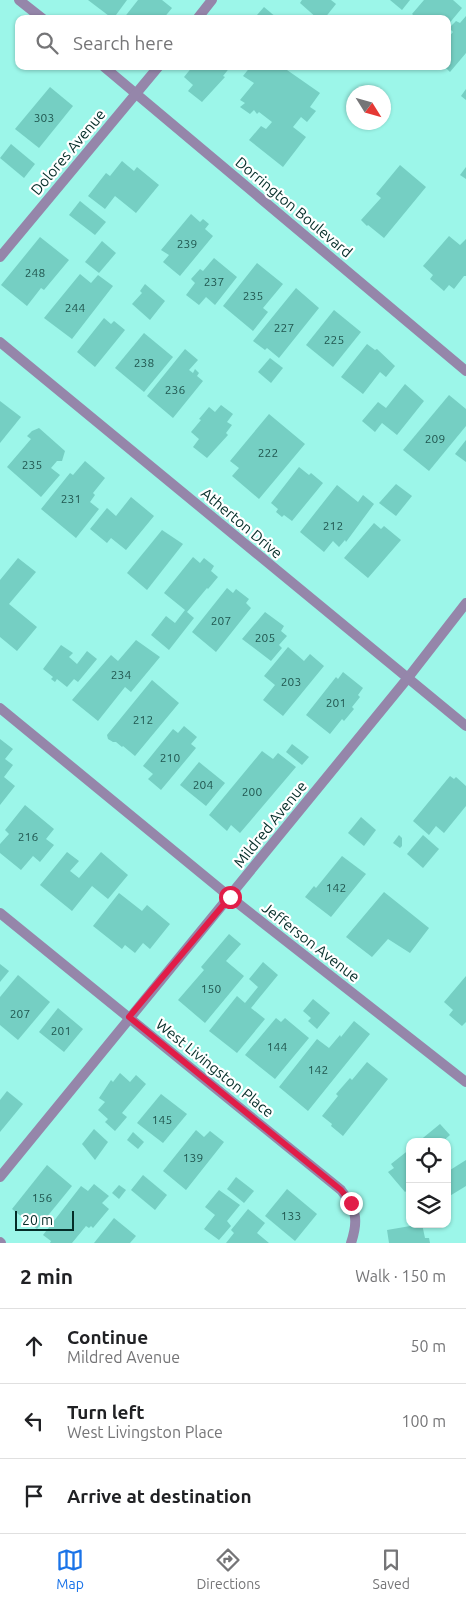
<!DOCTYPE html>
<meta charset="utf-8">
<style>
:root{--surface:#fff;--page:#f2f2f2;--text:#202124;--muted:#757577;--line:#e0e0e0;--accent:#1a73e8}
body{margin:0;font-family:Ubuntu,sans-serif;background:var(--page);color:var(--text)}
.controls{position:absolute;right:15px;bottom:15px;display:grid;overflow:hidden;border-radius:10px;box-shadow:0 1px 4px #0004}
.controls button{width:45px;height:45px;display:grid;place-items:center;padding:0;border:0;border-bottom:1px solid var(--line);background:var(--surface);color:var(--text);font:25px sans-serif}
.compass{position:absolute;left:346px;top:85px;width:45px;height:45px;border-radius:50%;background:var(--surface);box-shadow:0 1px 4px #0004;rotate:127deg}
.scale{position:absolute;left:15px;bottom:12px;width:59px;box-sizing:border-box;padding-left:5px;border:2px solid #042d28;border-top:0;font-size:14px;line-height:18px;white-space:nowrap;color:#042d28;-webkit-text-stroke:4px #fff;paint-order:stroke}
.stop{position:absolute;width:15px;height:15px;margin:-11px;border:4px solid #e11d48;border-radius:50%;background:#fff}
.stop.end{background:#e11d48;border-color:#fff;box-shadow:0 1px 5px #0008}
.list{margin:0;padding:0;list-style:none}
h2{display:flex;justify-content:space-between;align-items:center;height:65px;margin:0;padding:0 20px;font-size:21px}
h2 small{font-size:16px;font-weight:400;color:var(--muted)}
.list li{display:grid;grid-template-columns:32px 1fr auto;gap:15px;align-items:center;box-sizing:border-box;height:75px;padding:0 20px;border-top:1px solid var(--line)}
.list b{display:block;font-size:19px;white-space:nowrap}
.list p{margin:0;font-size:16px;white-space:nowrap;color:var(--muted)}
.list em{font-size:16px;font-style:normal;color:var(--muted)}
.icon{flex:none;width:28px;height:28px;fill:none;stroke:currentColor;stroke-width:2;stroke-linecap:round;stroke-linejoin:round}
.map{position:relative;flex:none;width:466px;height:1243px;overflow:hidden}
.search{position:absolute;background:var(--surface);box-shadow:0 1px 4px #0004;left:15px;right:15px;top:15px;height:55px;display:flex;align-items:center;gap:12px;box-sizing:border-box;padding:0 18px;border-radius:10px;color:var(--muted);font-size:19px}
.sheet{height:290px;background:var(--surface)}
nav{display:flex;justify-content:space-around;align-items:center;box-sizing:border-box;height:70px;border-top:1px solid var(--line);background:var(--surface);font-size:14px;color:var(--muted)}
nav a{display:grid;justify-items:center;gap:2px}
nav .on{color:var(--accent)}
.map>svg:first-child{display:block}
.building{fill:#75cfc3}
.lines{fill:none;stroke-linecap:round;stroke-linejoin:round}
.street{stroke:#9586aa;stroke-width:10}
.route{stroke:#e11d48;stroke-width:6}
.labels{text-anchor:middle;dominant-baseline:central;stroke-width:4.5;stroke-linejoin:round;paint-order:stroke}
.number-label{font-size:12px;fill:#20564f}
.street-label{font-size:15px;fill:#042d28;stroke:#fff}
</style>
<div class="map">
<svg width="466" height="1243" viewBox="0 0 466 1243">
<rect width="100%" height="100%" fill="#9cf6e9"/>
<g class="building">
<polygon points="88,0 127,0 113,19"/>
<polygon points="138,0 162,0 172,8 163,19 123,19"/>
<polygon points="302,0 331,0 336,4 324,19 318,19 300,3"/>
<polygon points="390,0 410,0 402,10"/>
<polygon points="424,0 453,0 462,8 447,26 447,19 418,19 412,14"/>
<polygon points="264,7 277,18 276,19 261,19 257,15"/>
<polygon points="466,16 466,53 450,72 444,66 447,66 447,39 453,32 449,28 456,21 460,23"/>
<polygon points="193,66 231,66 223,76 225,77 202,102 188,91 193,85 184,77"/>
<polygon points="251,66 286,66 287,70 320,93 310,107 316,111 307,122 301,117 293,127 306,137 283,167 249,140 261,126 266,129 272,122 259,112 257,114 254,110 250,114 240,107 245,103 240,100 254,83 243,76"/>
<polygon points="50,87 73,106 39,148 15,129"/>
<polygon points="466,89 466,100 461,96"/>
<polygon points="11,144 35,164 24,178 0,158"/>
<polygon points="122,161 134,171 137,167 159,185 136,213 115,196 105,209 88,196 106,173 110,176"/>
<polygon points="400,165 426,187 384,238 368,225 367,226 361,220 381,198 376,194"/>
<polygon points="466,167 466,179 460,175"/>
<polygon points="80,201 106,222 95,235 69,215"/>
<polygon points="191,214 200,222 203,219 209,224 205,229 213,236 180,276 163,262 169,255 161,250"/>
<polygon points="449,236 460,245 466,239 466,276 464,276 454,289 449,285 444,291 430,279 433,275 423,266"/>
<polygon points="40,237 69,260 44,290 41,288 27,306 1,285"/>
<polygon points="102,241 116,253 99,273 85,262"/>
<polygon points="214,258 237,277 215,305 206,297 199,305 186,295 195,283 191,279 200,269 203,271"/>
<polygon points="257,263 283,284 263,308 268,312 253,331 223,306"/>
<polygon points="80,274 91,283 98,275 113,286 72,339 44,318"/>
<polygon points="145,284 165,301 150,320 132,304 142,293 140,291"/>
<polygon points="296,288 319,308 279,358 267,348 265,350 253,341"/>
<polygon points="334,310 361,332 333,367 306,345"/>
<polygon points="104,318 111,324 114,321 125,330 95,367 77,352"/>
<polygon points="144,333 173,357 144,392 115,368"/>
<polygon points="367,344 375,350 377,349 395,366 386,377 380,372 363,394 341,377"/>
<polygon points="185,349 198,360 189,370 193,373 195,369 199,373 197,376 203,381 173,418 147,396"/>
<polygon points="270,358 283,368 271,383 258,372"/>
<polygon points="405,384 424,401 397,435 382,423 375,432 362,421 378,402 386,408"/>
<polygon points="449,395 466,409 466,426 429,471 403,450"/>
<polygon points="0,401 21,417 0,443"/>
<polygon points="221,405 233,414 227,422 232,425 226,433 228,435 207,458 193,447 199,439 191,432 201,420 199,419 209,407 215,412"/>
<polygon points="269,414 305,444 259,499 232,476 239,468 230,461"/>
<polygon points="39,428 65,451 62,461 57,461 51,468 60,475 41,497 7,467 31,439 27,436 32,431"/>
<polygon points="466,440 466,462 455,454"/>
<polygon points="85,461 105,478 93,493 95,495 90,502 99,509 76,538 41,509 70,473 73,475"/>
<polygon points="299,467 309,475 311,473 323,483 292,521 284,515 282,517 276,512 278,509 271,503"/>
<polygon points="396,484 412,496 396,516 379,503"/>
<polygon points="337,485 358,502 363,495 374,504 346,542 345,540 339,547 333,541 324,552 300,532"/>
<polygon points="131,497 154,516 126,550 111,538 107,543 90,529 107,508 116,516"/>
<polygon points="374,523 381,529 384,526 401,540 368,578 344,558"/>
<polygon points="162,530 183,544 147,590 127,573"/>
<polygon points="193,557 200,563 204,558 214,566 211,571 218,577 208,589 207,588 187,612 194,618 169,650 151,635 166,616 175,623 185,610 164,593"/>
<polygon points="18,558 36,572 9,604 37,627 17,651 0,637 0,580"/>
<polygon points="227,588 233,593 236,589 249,599 246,603 251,608 216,652 192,632"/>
<polygon points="265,612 284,626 281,631 287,636 279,645 282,648 271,661 242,639"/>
<polygon points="136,640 160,657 131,692 125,687 98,721 72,700 111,655 118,661"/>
<polygon points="61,645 73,653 69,657 77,664 87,651 97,659 78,682 74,679 67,687 57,679 55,682 51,679 53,677 43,669"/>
<polygon points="288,647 304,661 310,654 324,666 283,716 263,700 275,685 264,676"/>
<polygon points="343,672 363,688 358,695 360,697 352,707 354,709 344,721 342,719 330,734 306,715 336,677 338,679"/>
<polygon points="152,680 179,703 135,756 123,746 122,747 116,742 113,742 108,739 107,735"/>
<polygon points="184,726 197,737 191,744 196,748 161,790 148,779 153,774 143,766 173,729 178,733"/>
<polygon points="0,739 13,749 5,759 13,765 4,777 15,786 0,805"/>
<polygon points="292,744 309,757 302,765 286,752"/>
<polygon points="262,751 273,759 278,753 296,767 240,833 231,825 227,831 209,815"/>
<polygon points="199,762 225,783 206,806 180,785"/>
<polygon points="450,776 454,779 456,777 466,786 466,806 444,833 436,826 429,835 413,821"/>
<polygon points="25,805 54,829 46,839 54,845 40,862 33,856 21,870 0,853 0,844 9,834 5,830"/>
<polygon points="361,817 376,830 364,846 348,833"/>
<polygon points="399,835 402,838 402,846 400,848 393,843"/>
<polygon points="423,835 439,849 423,868 407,854"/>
<polygon points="67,852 79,861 70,871 79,878 101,852 128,875 108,899 92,886 72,911 40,885"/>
<polygon points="342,856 366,874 331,917 305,897 314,886 316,888"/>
<polygon points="384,892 429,928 410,953 388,939 372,957 346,937"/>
<polygon points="119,893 142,911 147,905 170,924 150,949 143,943 135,953 125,945 122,949 93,926"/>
<polygon points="229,934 241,944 226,961 244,976 205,1023 178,1000 204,970 201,967"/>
<polygon points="263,962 278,975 251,1008 265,1019 237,1053 209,1031 237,996 245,1003 258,987 249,979"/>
<polygon points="0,964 9,971 0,982"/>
<polygon points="18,975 50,1002 18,1040 0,1025 0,997"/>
<polygon points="466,976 466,1022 462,1026 449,1015 453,1010 444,1002"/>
<polygon points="313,999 330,1013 317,1029 308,1021 311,1018 303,1011"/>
<polygon points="58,1008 83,1029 64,1052 39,1032"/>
<polygon points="276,1018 281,1022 285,1018 309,1038 275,1079 245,1055"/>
<polygon points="354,1021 370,1034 308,1111 279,1087 317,1039 329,1048 340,1035 341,1037"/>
<polygon points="367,1062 388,1079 343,1136 331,1126 332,1124 322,1116 338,1096 336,1094 350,1078 352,1080"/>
<polygon points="120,1073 130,1082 136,1075 146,1084 122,1113 127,1117 115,1131 105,1122 108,1119 98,1110 105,1102 99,1098 111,1080 113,1082"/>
<polygon points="7,1091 23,1104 0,1132 0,1100"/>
<polygon points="161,1094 187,1114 163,1143 137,1123"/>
<polygon points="440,1124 450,1135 442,1142 418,1142"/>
<polygon points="94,1129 108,1142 95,1160 82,1144"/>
<polygon points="196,1130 204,1137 210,1131 224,1142 186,1190 163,1171"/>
<polygon points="133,1132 144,1142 138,1149 127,1140"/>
<polygon points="410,1149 410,1188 405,1192 388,1172 394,1168 391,1164"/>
<polygon points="466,1160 466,1186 448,1197 447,1172"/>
<polygon points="47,1165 72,1186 37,1229 12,1209"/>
<polygon points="143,1175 167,1195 155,1210 131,1190"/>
<polygon points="236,1177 254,1191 244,1203 227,1189"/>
<polygon points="94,1184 109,1196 102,1203 109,1209 93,1228 91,1226 89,1228 86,1226 72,1243 50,1243 51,1241 43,1235 81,1186 88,1191"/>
<polygon points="119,1185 126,1190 119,1199 112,1193"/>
<polygon points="287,1189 317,1214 295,1241 265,1216"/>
<polygon points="219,1190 240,1205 227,1221 231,1226 219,1240 204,1229 215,1215 205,1207"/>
<polygon points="248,1209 265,1223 257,1233 269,1243 226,1243 234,1233 231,1230"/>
<polygon points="114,1218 136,1236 130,1243 94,1243"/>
<polygon points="422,1224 425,1238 429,1238 430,1243 389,1243 387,1230"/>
</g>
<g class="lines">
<g class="street">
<polyline points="19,0 43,19"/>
<polyline points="197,19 212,0"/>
<polyline points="103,66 466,371"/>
<polyline points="0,257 159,66"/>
<polyline points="0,342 466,726"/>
<polyline points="0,708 230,897 466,1082"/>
<path d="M0 913 341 1190C356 1209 359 1219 351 1243"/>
<polyline points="0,1177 407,679 466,603"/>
<polyline points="0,1242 1,1243"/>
</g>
</g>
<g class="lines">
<polyline class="route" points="230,897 129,1017 341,1190 351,1203"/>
</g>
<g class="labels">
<g class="number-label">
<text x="44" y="117">303</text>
<text x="187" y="243">239</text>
<text x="35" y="272">248</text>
<text x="214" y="281">237</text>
<text x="253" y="295">235</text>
<text x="75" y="307">244</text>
<text x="284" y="327">227</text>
<text x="334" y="339">225</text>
<text x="144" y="362">238</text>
<text x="175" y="389">236</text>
<text x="435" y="438">209</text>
<text x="268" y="452">222</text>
<text x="32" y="464">235</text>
<text x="71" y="498">231</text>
<text x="333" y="525">212</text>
<text x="221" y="620">207</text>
<text x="265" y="637">205</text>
<text x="121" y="674">234</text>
<text x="291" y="681">203</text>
<text x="336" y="702">201</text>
<text x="143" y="719">212</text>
<text x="170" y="757">210</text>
<text x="203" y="784">204</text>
<text x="252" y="791">200</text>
<text x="28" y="836">216</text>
<text x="336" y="887">142</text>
<text x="211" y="988">150</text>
<text x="20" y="1013">207</text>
<text x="61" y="1030">201</text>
<text x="277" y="1046">144</text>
<text x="318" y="1069">142</text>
<text x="162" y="1119">145</text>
<text x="193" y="1157">139</text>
<text x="42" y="1197">156</text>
<text x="291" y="1215">133</text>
</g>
<g class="street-label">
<text transform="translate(68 152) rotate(-50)">Dolores Avenue</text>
<text transform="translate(294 207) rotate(40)">Dorrington Boulevard</text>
<text transform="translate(242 523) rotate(40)">Atherton Drive</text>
<text transform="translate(270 824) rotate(-51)">Mildred Avenue</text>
<text transform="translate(311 942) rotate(38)">Jefferson Avenue</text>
<text transform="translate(215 1068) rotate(39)">West Livingston Place</text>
</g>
</g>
</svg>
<div class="controls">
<button><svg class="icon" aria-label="locate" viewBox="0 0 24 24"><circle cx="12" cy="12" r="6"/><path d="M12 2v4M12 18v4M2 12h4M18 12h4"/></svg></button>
<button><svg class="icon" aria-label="layers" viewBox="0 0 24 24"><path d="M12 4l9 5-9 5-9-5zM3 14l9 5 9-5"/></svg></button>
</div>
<svg class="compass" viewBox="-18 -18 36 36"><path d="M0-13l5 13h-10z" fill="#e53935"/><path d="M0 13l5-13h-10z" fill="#757577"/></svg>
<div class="scale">20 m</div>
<div class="stop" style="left:230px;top:897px"></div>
<div class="stop end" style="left:351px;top:1203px"></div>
<div class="search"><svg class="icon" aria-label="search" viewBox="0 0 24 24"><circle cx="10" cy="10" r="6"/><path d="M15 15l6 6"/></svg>Search here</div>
</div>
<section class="sheet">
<h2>2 min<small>Walk · 150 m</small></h2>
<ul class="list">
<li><svg class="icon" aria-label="ahead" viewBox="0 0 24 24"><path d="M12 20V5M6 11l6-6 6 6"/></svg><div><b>Continue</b><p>Mildred Avenue</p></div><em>50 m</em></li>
<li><svg class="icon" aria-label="left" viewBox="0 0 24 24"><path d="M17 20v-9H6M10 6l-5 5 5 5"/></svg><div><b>Turn left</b><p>West Livingston Place</p></div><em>100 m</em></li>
<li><svg class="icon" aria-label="arrive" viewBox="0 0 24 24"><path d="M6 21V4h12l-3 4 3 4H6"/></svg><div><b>Arrive at destination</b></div></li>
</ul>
</section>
<nav>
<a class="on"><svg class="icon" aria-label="map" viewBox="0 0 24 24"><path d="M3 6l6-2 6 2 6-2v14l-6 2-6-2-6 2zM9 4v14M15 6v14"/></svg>Map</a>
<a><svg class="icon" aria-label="directions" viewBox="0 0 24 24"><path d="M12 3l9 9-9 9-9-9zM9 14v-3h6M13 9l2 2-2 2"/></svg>Directions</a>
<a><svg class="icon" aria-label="saved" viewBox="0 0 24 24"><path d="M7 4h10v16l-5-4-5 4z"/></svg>Saved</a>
</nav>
